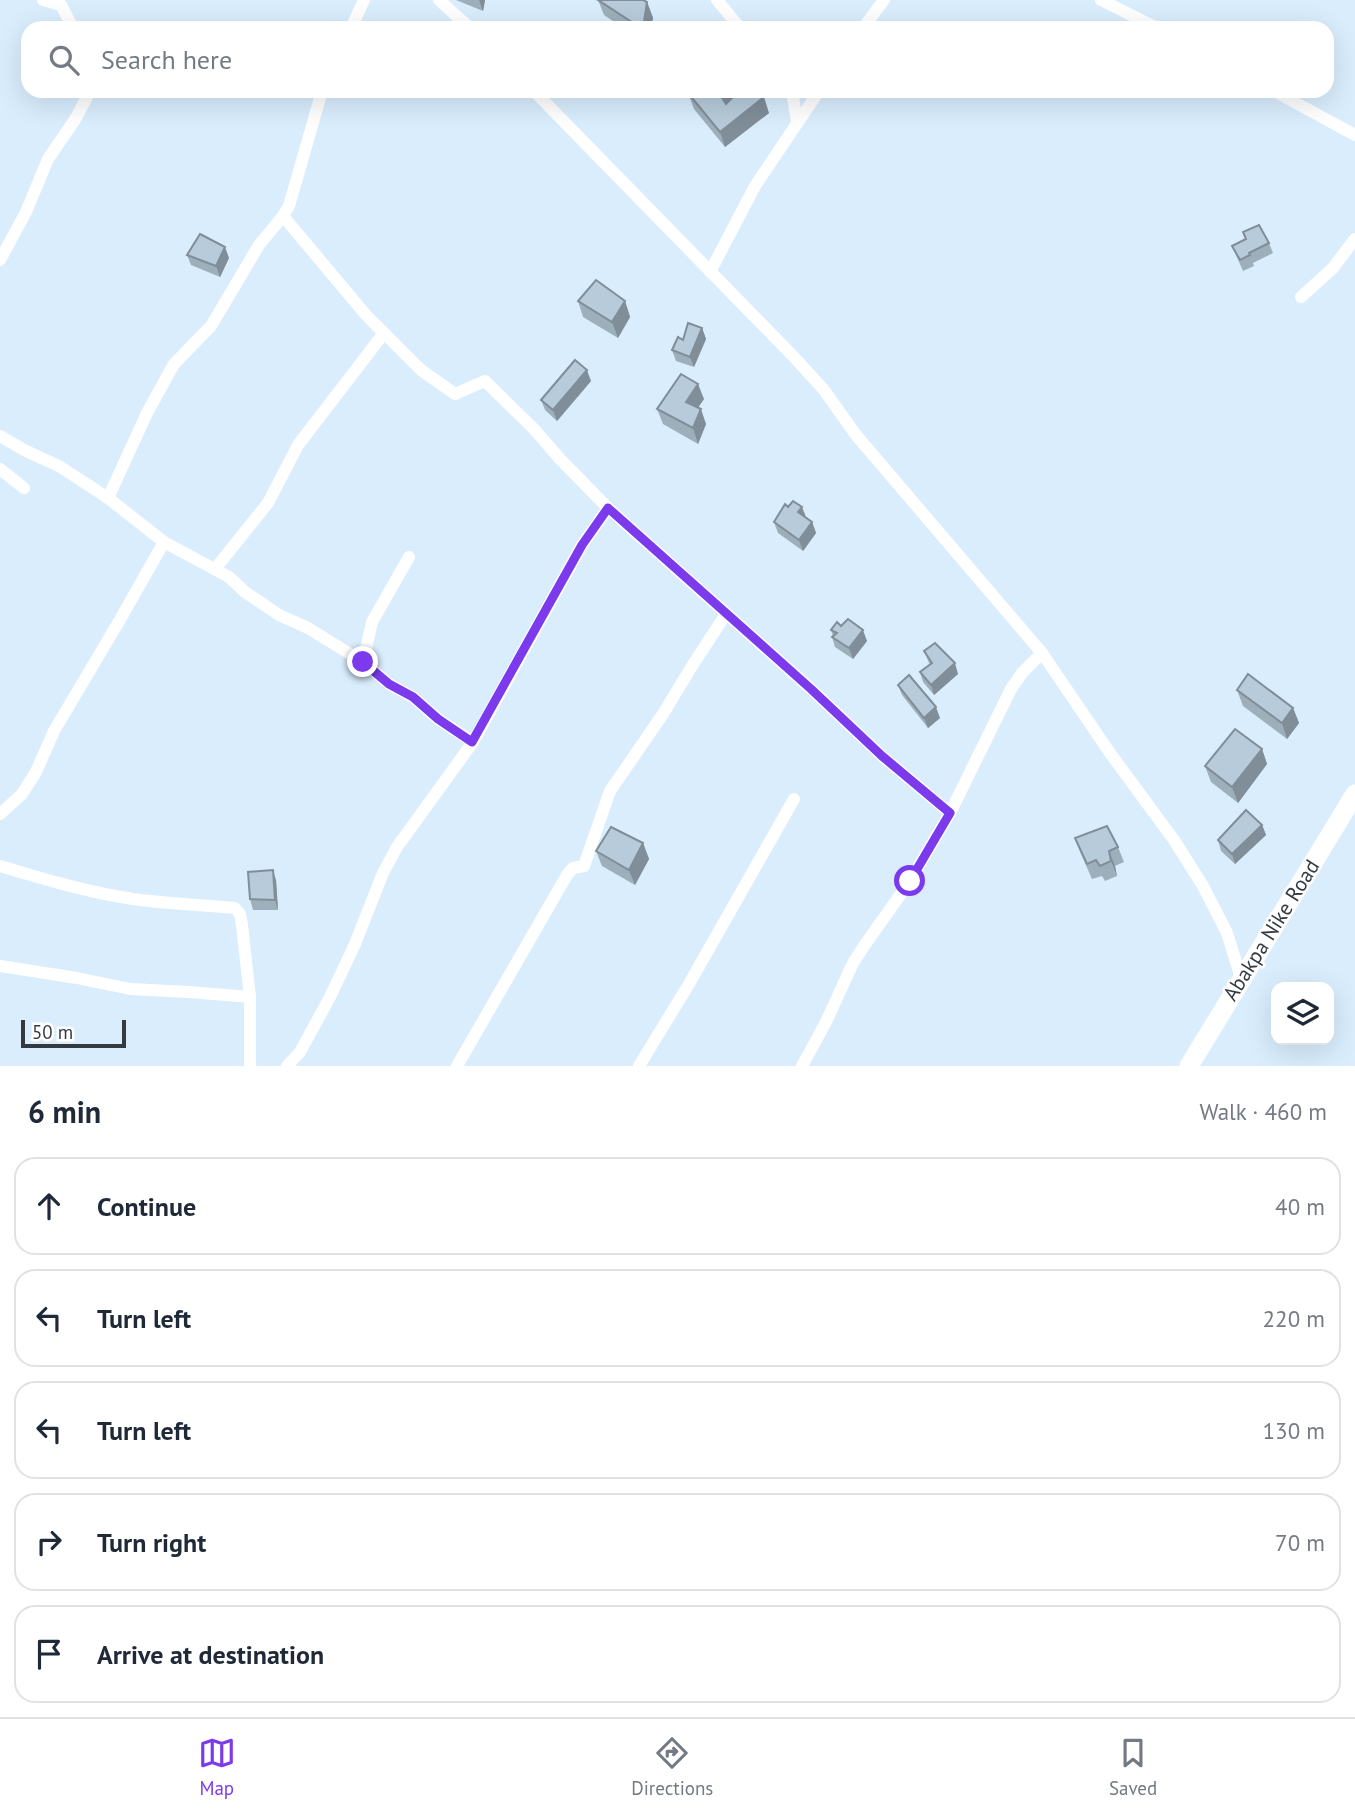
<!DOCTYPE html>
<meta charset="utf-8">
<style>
:root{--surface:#fff;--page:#f6f6f7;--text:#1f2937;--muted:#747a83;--line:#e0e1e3;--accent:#7c3aed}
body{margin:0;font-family:"PT Sans",sans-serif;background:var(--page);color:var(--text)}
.controls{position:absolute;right:21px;bottom:21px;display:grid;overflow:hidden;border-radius:14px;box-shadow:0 7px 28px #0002}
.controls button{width:63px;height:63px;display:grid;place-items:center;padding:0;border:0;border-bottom:2px solid var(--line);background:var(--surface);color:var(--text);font:35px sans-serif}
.scale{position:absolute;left:21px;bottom:18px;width:105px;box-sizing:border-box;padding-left:7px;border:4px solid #333b41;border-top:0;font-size:19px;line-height:24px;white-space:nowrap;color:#333b41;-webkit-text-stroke:5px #fff;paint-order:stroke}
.stop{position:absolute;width:21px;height:21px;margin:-16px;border:5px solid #7c3aed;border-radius:50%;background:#fff}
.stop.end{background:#7c3aed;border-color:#fff;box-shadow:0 2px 7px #0008}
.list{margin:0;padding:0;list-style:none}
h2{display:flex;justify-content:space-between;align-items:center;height:91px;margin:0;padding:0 28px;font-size:30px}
h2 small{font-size:23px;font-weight:400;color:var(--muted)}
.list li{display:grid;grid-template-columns:46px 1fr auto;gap:21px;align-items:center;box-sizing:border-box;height:98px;margin:0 14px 14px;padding:0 14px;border:2px solid var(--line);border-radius:21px}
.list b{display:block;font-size:26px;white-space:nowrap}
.list em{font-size:23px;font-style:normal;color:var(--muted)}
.icon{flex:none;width:38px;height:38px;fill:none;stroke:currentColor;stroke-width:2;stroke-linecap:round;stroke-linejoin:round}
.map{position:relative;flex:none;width:1355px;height:1066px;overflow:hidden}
.search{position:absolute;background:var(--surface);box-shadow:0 7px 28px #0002;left:21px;right:21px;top:21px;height:77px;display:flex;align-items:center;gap:18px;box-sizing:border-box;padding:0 24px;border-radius:21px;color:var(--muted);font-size:26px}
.sheet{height:651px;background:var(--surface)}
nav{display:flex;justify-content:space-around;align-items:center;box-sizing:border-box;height:98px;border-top:2px solid var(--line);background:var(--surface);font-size:19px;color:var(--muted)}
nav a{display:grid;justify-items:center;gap:4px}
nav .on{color:var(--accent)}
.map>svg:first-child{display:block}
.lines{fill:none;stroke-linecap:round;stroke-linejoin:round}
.street{stroke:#fff;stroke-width:12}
.primary{stroke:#fff;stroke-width:19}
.wall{fill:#9dafbb}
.shaded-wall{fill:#808e99}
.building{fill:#b7cbda;stroke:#808e99;stroke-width:2}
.route{stroke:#7c3aed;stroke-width:9}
.labels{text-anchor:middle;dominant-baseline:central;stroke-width:5;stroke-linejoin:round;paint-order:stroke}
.street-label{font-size:21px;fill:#333b41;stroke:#fff}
</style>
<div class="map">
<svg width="1355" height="1066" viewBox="0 0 1355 1066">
<rect width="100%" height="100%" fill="#d9edfd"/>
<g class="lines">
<g class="street">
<polyline points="43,0 61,5 73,28"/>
<polyline points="439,0 470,28"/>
<polyline points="717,0 740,28"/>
<polyline points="1101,0 1157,28"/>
<polyline points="351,28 364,0"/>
<polyline points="863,28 884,0"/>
<polyline points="534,91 794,357 824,390 856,435 1042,653 1110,753 1174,840 1203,886 1227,933 1241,978"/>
<polyline points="789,91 793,97 797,121"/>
<polyline points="1274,91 1355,135"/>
<polyline points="283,216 366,315 421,370 455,394 485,381 534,429 560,459 608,508 811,689 882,756 950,813"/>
<polyline points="0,260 26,212 48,159 76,118 90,91"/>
<polyline points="710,272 755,186 819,91"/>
<polyline points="1301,297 1332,269 1355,239"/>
<polyline points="0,436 26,451 59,466 108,498 164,542 229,577 245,592 279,615 308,628 363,662 389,684 413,697 438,719 473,742"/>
<polyline points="0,469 24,488"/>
<polyline points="108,498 147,413 174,364 211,326 259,245 283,216 289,206 322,91"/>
<polyline points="215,569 268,503 298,445 384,333"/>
<polyline points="363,662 372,622 409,557"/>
<polyline points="0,814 22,794 36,772 54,731 121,618 164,542"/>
<path d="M0 866C40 878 80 890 121 897 159 904 197 904 235 908L240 914 242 925 250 997V1066"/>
<polyline points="0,966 77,978 130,989 189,992 250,997"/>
<polyline points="287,1066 300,1052 330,997 355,944 383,873 397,847 473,742 582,545 608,508"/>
<polyline points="457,1066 567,875 573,868 584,866 610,791 663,714 692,666 726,614"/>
<polyline points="639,1066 689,984 794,799"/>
<polyline points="802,1066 826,1022 853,963 864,946 910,881 950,813 1011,689 1022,673 1042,653"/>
</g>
<polyline class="primary" points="1189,1066 1355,794"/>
</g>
<g class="wall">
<polygon points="456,0 485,0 483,11"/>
<polygon points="598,0 647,2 653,18 651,28 623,28 604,15"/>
<polygon points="688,93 769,113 725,147 694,109"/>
<polygon points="1243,232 1269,243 1273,253 1253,263 1254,266 1243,271 1232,246 1246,239"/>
<polygon points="187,255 229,258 220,277 191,265"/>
<polygon points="578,301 625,301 630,317 618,338 583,317"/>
<polygon points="702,328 706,339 694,367 676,361 672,350 683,340"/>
<polygon points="591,381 557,421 545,410 541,400"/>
<polygon points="704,399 698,408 706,424 698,444 663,424 657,409"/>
<polygon points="805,517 812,522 816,533 803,551 778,533 774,522"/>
<polygon points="841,626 867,641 853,659 835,647 832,637 833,636 831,630"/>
<polygon points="924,651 958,674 934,695 923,682 920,672 930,665"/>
<polygon points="898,685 940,718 928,728 902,695"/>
<polygon points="1237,690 1293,708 1299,723 1287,739 1243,706"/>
<polygon points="1262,749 1267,764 1238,803 1211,782 1205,766"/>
<polygon points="1262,825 1266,835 1235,864 1221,851 1218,840"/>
<polygon points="1075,838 1118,847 1124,862 1115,866 1117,876 1105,881 1102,876 1092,879 1081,854"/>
<polygon points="643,843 649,859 635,885 602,866 596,851"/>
<polygon points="276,880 278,910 253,910 250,899"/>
</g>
<g class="shaded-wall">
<polygon points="479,0 485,0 483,11"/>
<polygon points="647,2 653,18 651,28 643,28"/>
<polygon points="721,91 745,91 726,104 722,98"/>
<polygon points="764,97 769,113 725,147 720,132"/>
<polygon points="225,247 229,258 220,277 216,266"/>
<polygon points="625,301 630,317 618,338 612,322"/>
<polygon points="702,328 706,339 694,367 690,357"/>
<polygon points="587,370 591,381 557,421 553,410"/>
<polygon points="698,384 704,399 691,417 686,402"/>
<polygon points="701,409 706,424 698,444 693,428"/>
<polygon points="802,507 806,517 798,512"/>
<polygon points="812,522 816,533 803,551 799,540"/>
<polygon points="863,630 867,641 853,659 849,648"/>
<polygon points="955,663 958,674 934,695 931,685"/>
<polygon points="936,707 940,718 928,728 924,718"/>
<polygon points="1293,708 1299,723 1287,739 1282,723"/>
<polygon points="1262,749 1267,764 1238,803 1232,787"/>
<polygon points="1262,825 1266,835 1235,864 1232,854"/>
<polygon points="643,843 649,859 635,885 629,870"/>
<polygon points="1109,851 1115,866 1117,876 1111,861"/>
<polygon points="273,870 276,880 278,910 275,900"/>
</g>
<g class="building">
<polygon points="598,0 643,0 647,2 643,28 641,28"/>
<polygon points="690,91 721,91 722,98 726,104 739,91 756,91 764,97 720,132 688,93"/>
<polygon points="1259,225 1269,243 1249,253 1250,255 1240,260 1232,246 1246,239 1243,232"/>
<polygon points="200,234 225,247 216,266 187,255"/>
<polygon points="596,280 625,301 612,322 578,301"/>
<polygon points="688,323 702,328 690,357 672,350 678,337 683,340"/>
<polygon points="575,360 587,370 553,410 541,400"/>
<polygon points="681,374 698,384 686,402 701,409 693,428 657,409"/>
<polygon points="793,501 802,507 798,512 812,522 799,540 774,522 785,504 788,507"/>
<polygon points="848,619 863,630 849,648 832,637 837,633 831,630 837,622 841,626"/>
<polygon points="935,643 955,663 931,685 920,672 932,663 924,651"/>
<polygon points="1248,674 1293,708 1282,723 1237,690"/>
<polygon points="909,675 936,707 924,718 898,685"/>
<polygon points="1235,729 1262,749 1232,787 1205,766"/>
<polygon points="1246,810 1262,825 1232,854 1218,840"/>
<polygon points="1107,826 1118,847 1109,851 1111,861 1100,866 1096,860 1087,864 1075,838"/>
<polygon points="611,827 643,843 629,870 596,851"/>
<polygon points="273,870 275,900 250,899 248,872"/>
</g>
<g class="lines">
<polyline class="route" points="363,662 389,684 413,697 438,719 472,742 582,545 608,508 811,689 882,756 950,813 910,881"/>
</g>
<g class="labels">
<g class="street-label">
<text transform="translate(1271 930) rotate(-58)">Abakpa Nike Road</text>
</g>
</g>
</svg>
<div class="controls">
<button><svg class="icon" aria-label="layers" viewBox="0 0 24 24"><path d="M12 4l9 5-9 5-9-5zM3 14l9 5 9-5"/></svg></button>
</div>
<div class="scale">50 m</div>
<div class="stop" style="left:910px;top:881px"></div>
<div class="stop end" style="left:363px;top:662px"></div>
<div class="search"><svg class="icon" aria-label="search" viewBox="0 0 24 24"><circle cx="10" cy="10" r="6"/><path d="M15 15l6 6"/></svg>Search here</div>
</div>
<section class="sheet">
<h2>6 min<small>Walk · 460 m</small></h2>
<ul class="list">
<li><svg class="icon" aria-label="ahead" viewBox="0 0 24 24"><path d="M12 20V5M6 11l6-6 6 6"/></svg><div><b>Continue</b></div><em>40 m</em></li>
<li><svg class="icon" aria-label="left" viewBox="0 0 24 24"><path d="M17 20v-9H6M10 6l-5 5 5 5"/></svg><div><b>Turn left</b></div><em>220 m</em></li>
<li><svg class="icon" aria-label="left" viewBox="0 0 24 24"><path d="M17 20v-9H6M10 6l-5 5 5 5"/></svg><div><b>Turn left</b></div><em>130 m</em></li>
<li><svg class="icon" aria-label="right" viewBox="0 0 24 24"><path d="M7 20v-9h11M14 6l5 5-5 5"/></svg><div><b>Turn right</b></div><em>70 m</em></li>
<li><svg class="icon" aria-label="arrive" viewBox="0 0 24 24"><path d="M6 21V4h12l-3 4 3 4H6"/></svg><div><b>Arrive at destination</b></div></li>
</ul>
</section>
<nav>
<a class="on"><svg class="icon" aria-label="map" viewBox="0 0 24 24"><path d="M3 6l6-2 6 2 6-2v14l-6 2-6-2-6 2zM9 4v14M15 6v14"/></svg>Map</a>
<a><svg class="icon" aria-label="directions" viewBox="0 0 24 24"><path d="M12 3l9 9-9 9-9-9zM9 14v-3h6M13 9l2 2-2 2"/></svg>Directions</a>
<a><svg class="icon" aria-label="saved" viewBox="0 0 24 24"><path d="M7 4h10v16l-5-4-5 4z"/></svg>Saved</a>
</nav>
